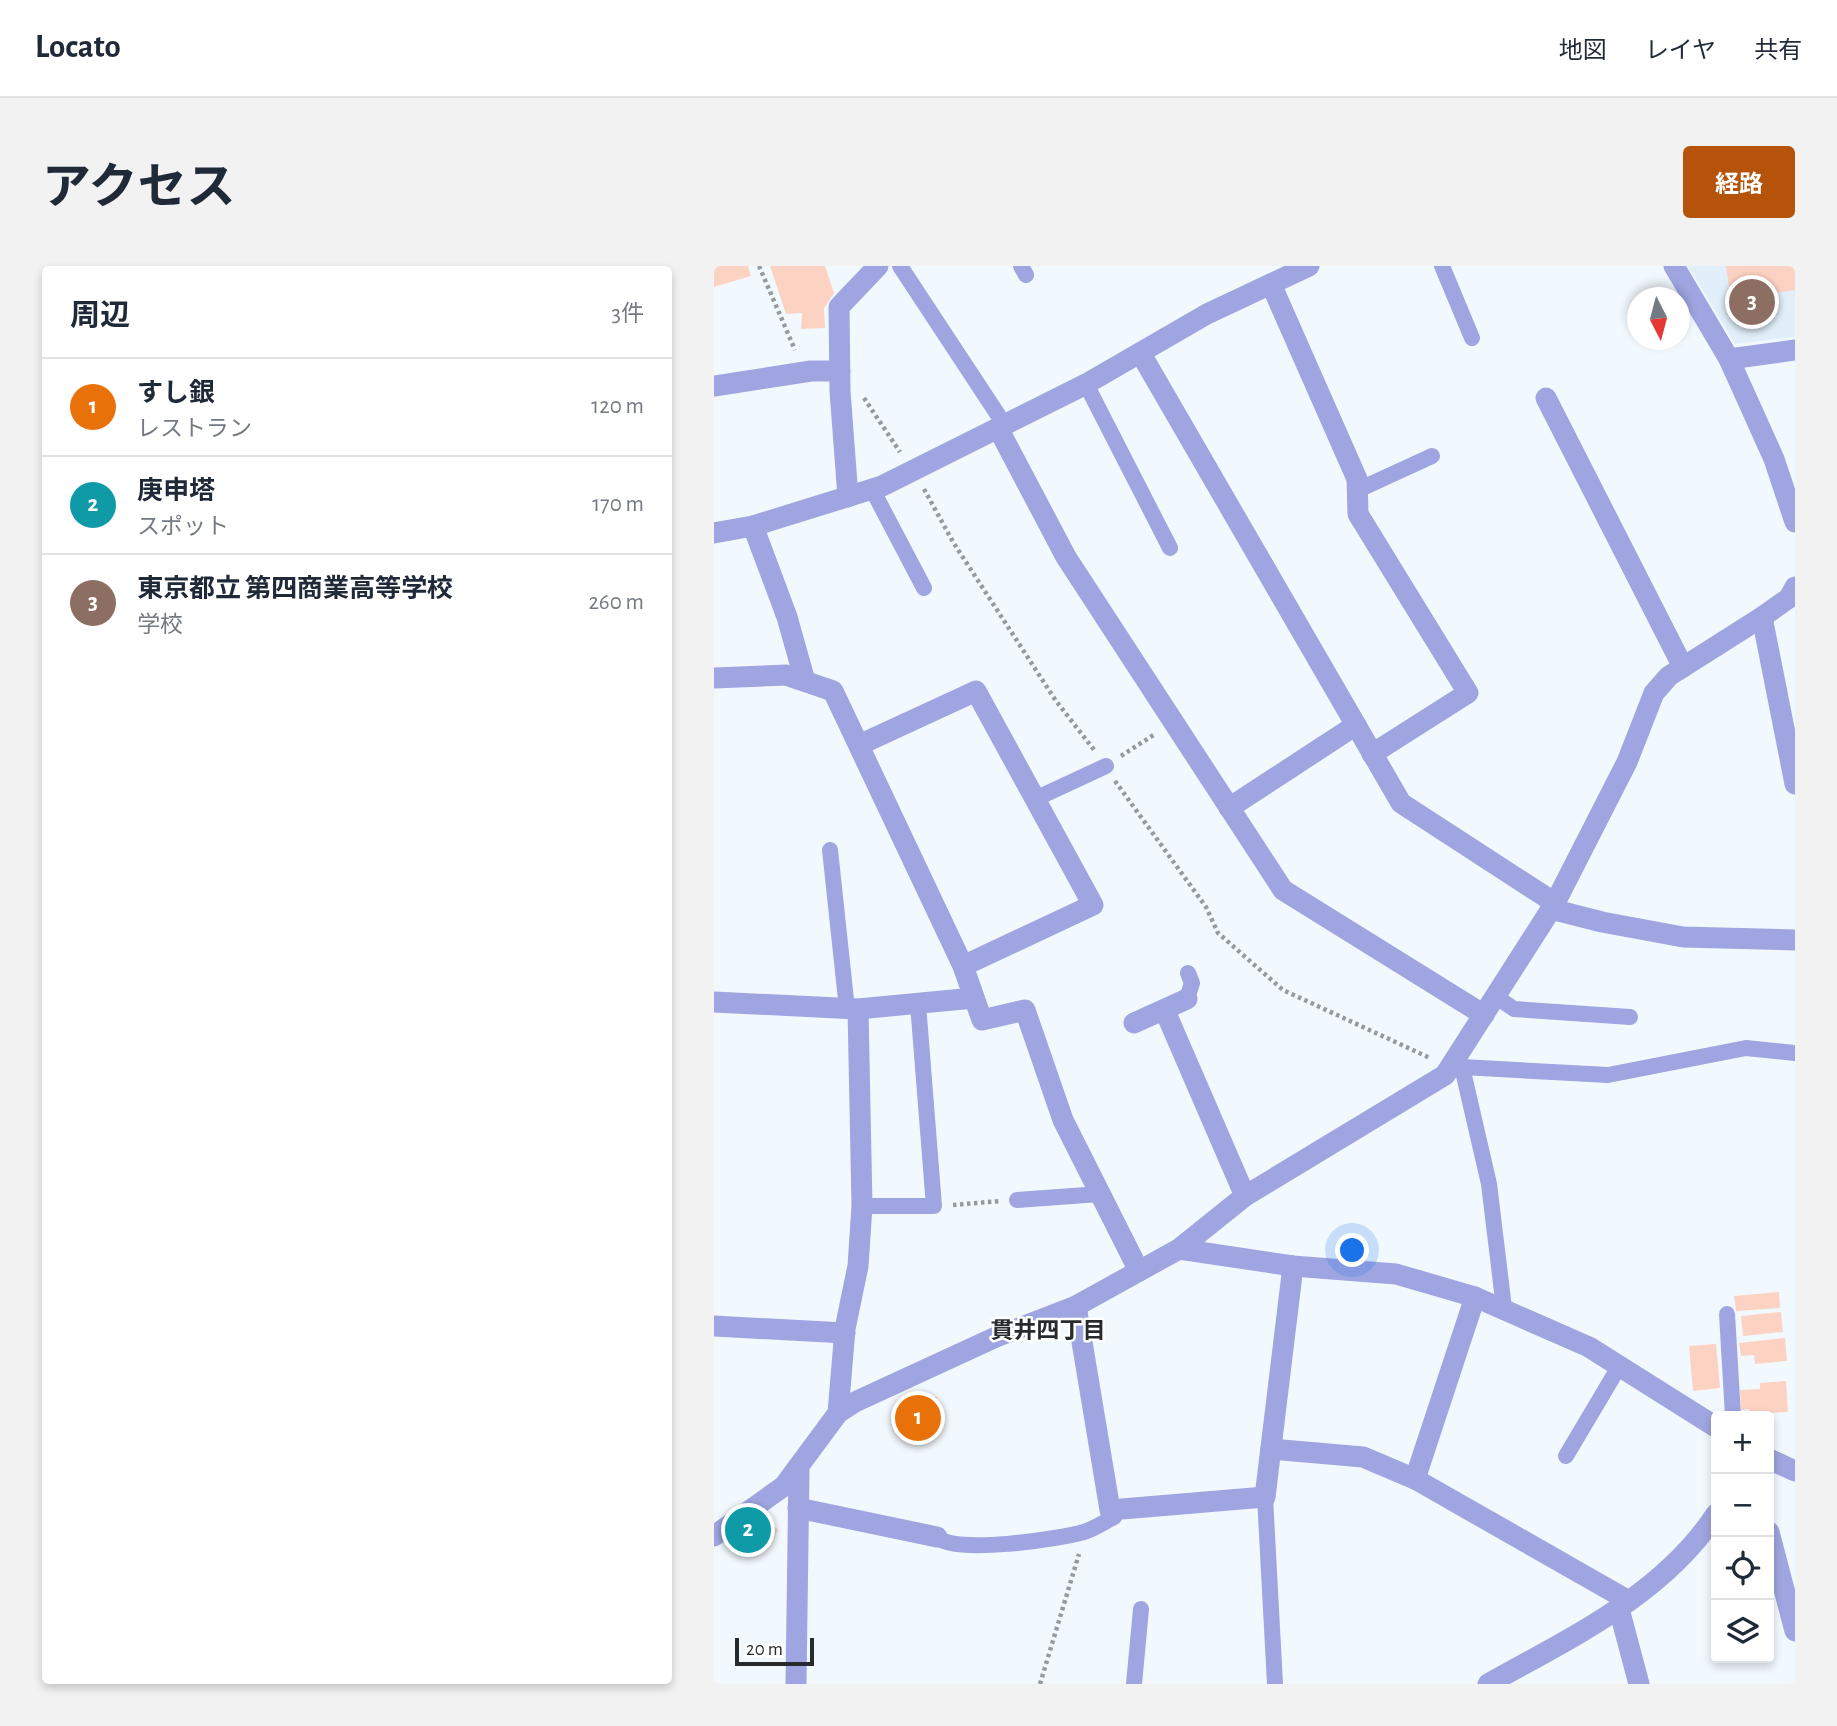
<!DOCTYPE html>
<html lang="ja">
<meta charset="utf-8">
<style>
:root{--surface:#fff;--page:#f2f2f3;--text:#1f2937;--muted:#747a83;--line:#e0e1e3;--accent:#b45309}
body{margin:0;font-family:"Alegreya Sans","Noto Sans JP",sans-serif;background:var(--page);color:var(--text)}
.controls{position:absolute;right:21px;bottom:21px;display:grid;overflow:hidden;border-radius:7px;box-shadow:0 4px 10px #0003}
.controls button{width:63px;height:63px;display:grid;place-items:center;padding:0;border:0;border-bottom:2px solid var(--line);background:var(--surface);color:var(--text);font:35px sans-serif}
.compass{position:absolute;left:913px;top:21px;width:63px;height:63px;border-radius:50%;background:var(--surface);box-shadow:0 4px 10px #0003;rotate:174deg}
.scale{position:absolute;left:21px;bottom:18px;width:79px;box-sizing:border-box;padding-left:7px;border:4px solid #282b2e;border-top:0;font-size:19px;line-height:24px;white-space:nowrap;color:#282b2e;-webkit-text-stroke:5px #fff;paint-order:stroke}
.you{position:absolute;left:639px;top:985px;width:24px;height:24px;margin:-18px;border:5px solid #fff;border-radius:50%;background:#1a73e8;box-shadow:0 0 0 10px #1a73e833}
.badge{display:grid;place-items:center;width:46px;height:46px;border-radius:50%;background:var(--accent);color:#fff;font-size:23px;font-weight:700}
.pin{position:absolute;translate:-50% -50%;border:4px solid #fff;box-shadow:0 2px 7px #0006}
.list{margin:0;padding:0;list-style:none}
h2{display:flex;justify-content:space-between;align-items:center;height:91px;margin:0;padding:0 28px;font-size:30px}
h2 small{font-size:23px;font-weight:400;color:var(--muted)}
.list li{display:grid;grid-template-columns:46px 1fr auto;gap:21px;align-items:center;box-sizing:border-box;height:98px;padding:0 28px;border-top:2px solid var(--line)}
.list b{display:block;font-size:26px;white-space:nowrap}
.list p{margin:0;font-size:23px;white-space:nowrap;color:var(--muted)}
.list em{font-size:23px;font-style:normal;color:var(--muted)}
.icon{flex:none;width:38px;height:38px;fill:none;stroke:currentColor;stroke-width:2;stroke-linecap:round;stroke-linejoin:round}
.map{position:relative;flex:none;width:1081px;height:1418px;overflow:hidden;border-radius:7px}
header{display:flex;align-items:center;gap:42px;box-sizing:border-box;height:98px;padding:0 35px;background:var(--surface);border-bottom:2px solid var(--line)}
header strong{font-size:33px}
nav{display:flex;gap:38px;margin-inline-start:auto;font-size:24px}
.intro{display:flex;align-items:center;justify-content:space-between;box-sizing:border-box;height:168px;padding:0 42px}
h1{margin:0;font-size:49px}
.button{padding:18px 32px;border-radius:7px;background:var(--accent);color:#fff;font-size:24px;font-weight:700}
main{display:flex;gap:42px;padding:0 42px}
aside{flex:1;background:var(--surface);border-radius:7px;box-shadow:0 4px 10px #0003}
.map>svg:first-child{display:block}
.built{fill:#e0effa}
.building{fill:#fcd2c3}
.lines{fill:none;stroke-linecap:round;stroke-linejoin:round}
.path{stroke:#959a9e;stroke-width:4.5;stroke-dasharray:3.5 3.5;stroke-linecap:butt}
.lane{stroke:#9fa5e0;stroke-width:16}
.street{stroke:#9fa5e0;stroke-width:21}
.labels{text-anchor:middle;dominant-baseline:central;stroke-width:5;stroke-linejoin:round;paint-order:stroke}
.neighbourhood-label{font-size:23px;font-weight:bold;fill:#282b2e;stroke:#fff}
</style>
<header>
<strong>Locato</strong>
<nav><a>地図</a><a>レイヤ</a><a>共有</a></nav>
</header>
<div class="intro"><h1>アクセス</h1><a class="button">経路</a></div>
<main>
<aside>
<h2>周辺<small>3件</small></h2>
<ul class="list">
<li><span class="badge" style="background:#e8710a">1</span><div><b>すし銀</b><p>レストラン</p></div><em>120 m</em></li>
<li><span class="badge" style="background:#0f9aa8">2</span><div><b>庚申塔</b><p>スポット</p></div><em>170 m</em></li>
<li><span class="badge" style="background:#8d6e63">3</span><div><b>東京都立 第四商業高等学校</b><p>学校</p></div><em>260 m</em></li>
</ul>
</aside>
<div class="map">
<svg width="1081" height="1418" viewBox="0 0 1081 1418">
<rect width="100%" height="100%" fill="#f2f9fe"/>
<polygon class="built" points="974,0 1081,0 1081,71 1021,78"/>
<g class="building">
<polygon points="0,0 34,0 37,10 0,21"/>
<polygon points="56,0 111,0 120,27 110,42 111,62 87,63 88,47 72,48"/>
<polygon points="1012,0 1081,0 1081,24 1017,33"/>
<polygon points="1065,1026 1066,1042 1022,1045 1020,1030"/>
<polygon points="1067,1046 1069,1066 1029,1070 1027,1050"/>
<polygon points="1071,1072 1073,1095 1041,1098 1040,1089 1027,1090 1025,1077"/>
<polygon points="1002,1078 1006,1122 979,1125 975,1080"/>
<polygon points="1072,1115 1074,1146 1035,1148 1035,1143 1027,1144 1026,1124 1046,1123 1046,1117"/>
<polygon points="223,1131 228,1165 183,1170 180,1140 195,1133"/>
<polygon points="48,1256 64,1263 58,1277 42,1270"/>
</g>
<g class="lines">
<g class="path">
<polyline points="45,0 81,84"/>
<polyline points="150,132 186,186"/>
<polyline points="210,223 239,276 342,435 381,485"/>
<polyline points="407,490 441,468"/>
<polyline points="401,515 492,641 504,667 569,724 716,792"/>
<polyline points="239,939 286,935"/>
<polyline points="326,1418 365,1288"/>
</g>
<g class="lane">
<polyline points="186,0 290,158"/>
<polyline points="307,0 312,9"/>
<polyline points="728,0 758,72"/>
<polyline points="372,118 456,282"/>
<polyline points="158,223 210,322"/>
<polyline points="644,224 718,190"/>
<polyline points="321,533 392,500"/>
<polyline points="116,584 133,743"/>
<polyline points="781,730 800,743 916,751"/>
<polyline points="473,733 478,717 474,707"/>
<polyline points="739,797 748,801 894,809 1032,782 1081,787"/>
<polyline points="748,801 775,918 790,1042"/>
<polyline points="303,934 386,928"/>
<polyline points="148,940 220,940 204,738"/>
<polyline points="1013,1048 1019,1150"/>
<polyline points="852,1190 906,1099"/>
<polyline points="551,1231 561,1418"/>
<path d="M223 1271C240 1289 345 1273 370 1266 380 1263 390 1256 400 1251L401 1244"/>
<polyline points="420,1418 427,1343"/>
</g>
<g class="street">
<polyline points="960,0 1015,93 1060,193 1081,256"/>
<polyline points="557,18 643,213 644,248 754,427 658,488"/>
<polyline points="427,88 687,537 841,637"/>
<polyline points="1015,93 1081,84"/>
<polyline points="0,120 97,105 126,105"/>
<polyline points="832,132 969,401"/>
<polyline points="284,162 352,291 569,624 770,749"/>
<polyline points="134,231 126,125 125,41 164,0"/>
<polyline points="39,260 73,351 91,415"/>
<polyline points="0,267 39,260 168,220 372,118 493,48 595,0"/>
<polyline points="1048,351 1081,518"/>
<polyline points="0,412 72,409 119,425 249,700 268,754 311,744 349,854 425,1005"/>
<polyline points="145,479 262,425 379,639 249,700"/>
<polyline points="515,542 642,459"/>
<polyline points="837,643 888,656 969,671 1081,674"/>
<polyline points="0,736 144,743 260,732"/>
<polyline points="451,745 531,930"/>
<polyline points="420,757 473,733"/>
<polyline points="465,983 579,1000 682,1008 761,1031 875,1081 1002,1161"/>
<polyline points="761,1031 701,1213 915,1335"/>
<polyline points="362,1040 396,1244 551,1231 579,1000"/>
<polyline points="0,1060 131,1067"/>
<polyline points="124,1147 131,1063 144,1000 148,940 144,743"/>
<polyline points="557,1183 649,1191 701,1213"/>
<polyline points="1055,1193 1081,1205"/>
<polyline points="84,1242 223,1271"/>
<polyline points="1055,1266 1081,1365"/>
<polyline points="0,1270 70,1220 124,1147 141,1136 282,1071 362,1040 465,983 531,930 731,809 841,637 913,496 940,427 955,410 1048,351 1075,332 1081,321"/>
<polyline points="905,1343 925,1418"/>
<polyline points="82,1418 85,1204"/>
<path d="M774 1418C856 1372 949 1329 1002 1248"/>
</g>
</g>
<g class="labels">
<g class="neighbourhood-label">
<text x="334" y="1065">貫井四丁目</text>
</g>
</g>
</svg>
<div class="controls">
<button>+</button>
<button>−</button>
<button><svg class="icon" aria-label="locate" viewBox="0 0 24 24"><circle cx="12" cy="12" r="6"/><path d="M12 2v4M12 18v4M2 12h4M18 12h4"/></svg></button>
<button><svg class="icon" aria-label="layers" viewBox="0 0 24 24"><path d="M12 4l9 5-9 5-9-5zM3 14l9 5 9-5"/></svg></button>
</div>
<svg class="compass" viewBox="-18 -18 36 36"><path d="M0-13l5 13h-10z" fill="#e53935"/><path d="M0 13l5-13h-10z" fill="#747a83"/></svg>
<div class="scale">20 m</div>
<div class="you"></div>
<div class="pin badge" style="left:204px;top:1152px;background:#e8710a">1</div>
<div class="pin badge" style="left:34px;top:1264px;background:#0f9aa8">2</div>
<div class="pin badge" style="left:1038px;top:36px;background:#8d6e63">3</div>
</div>
</main>
